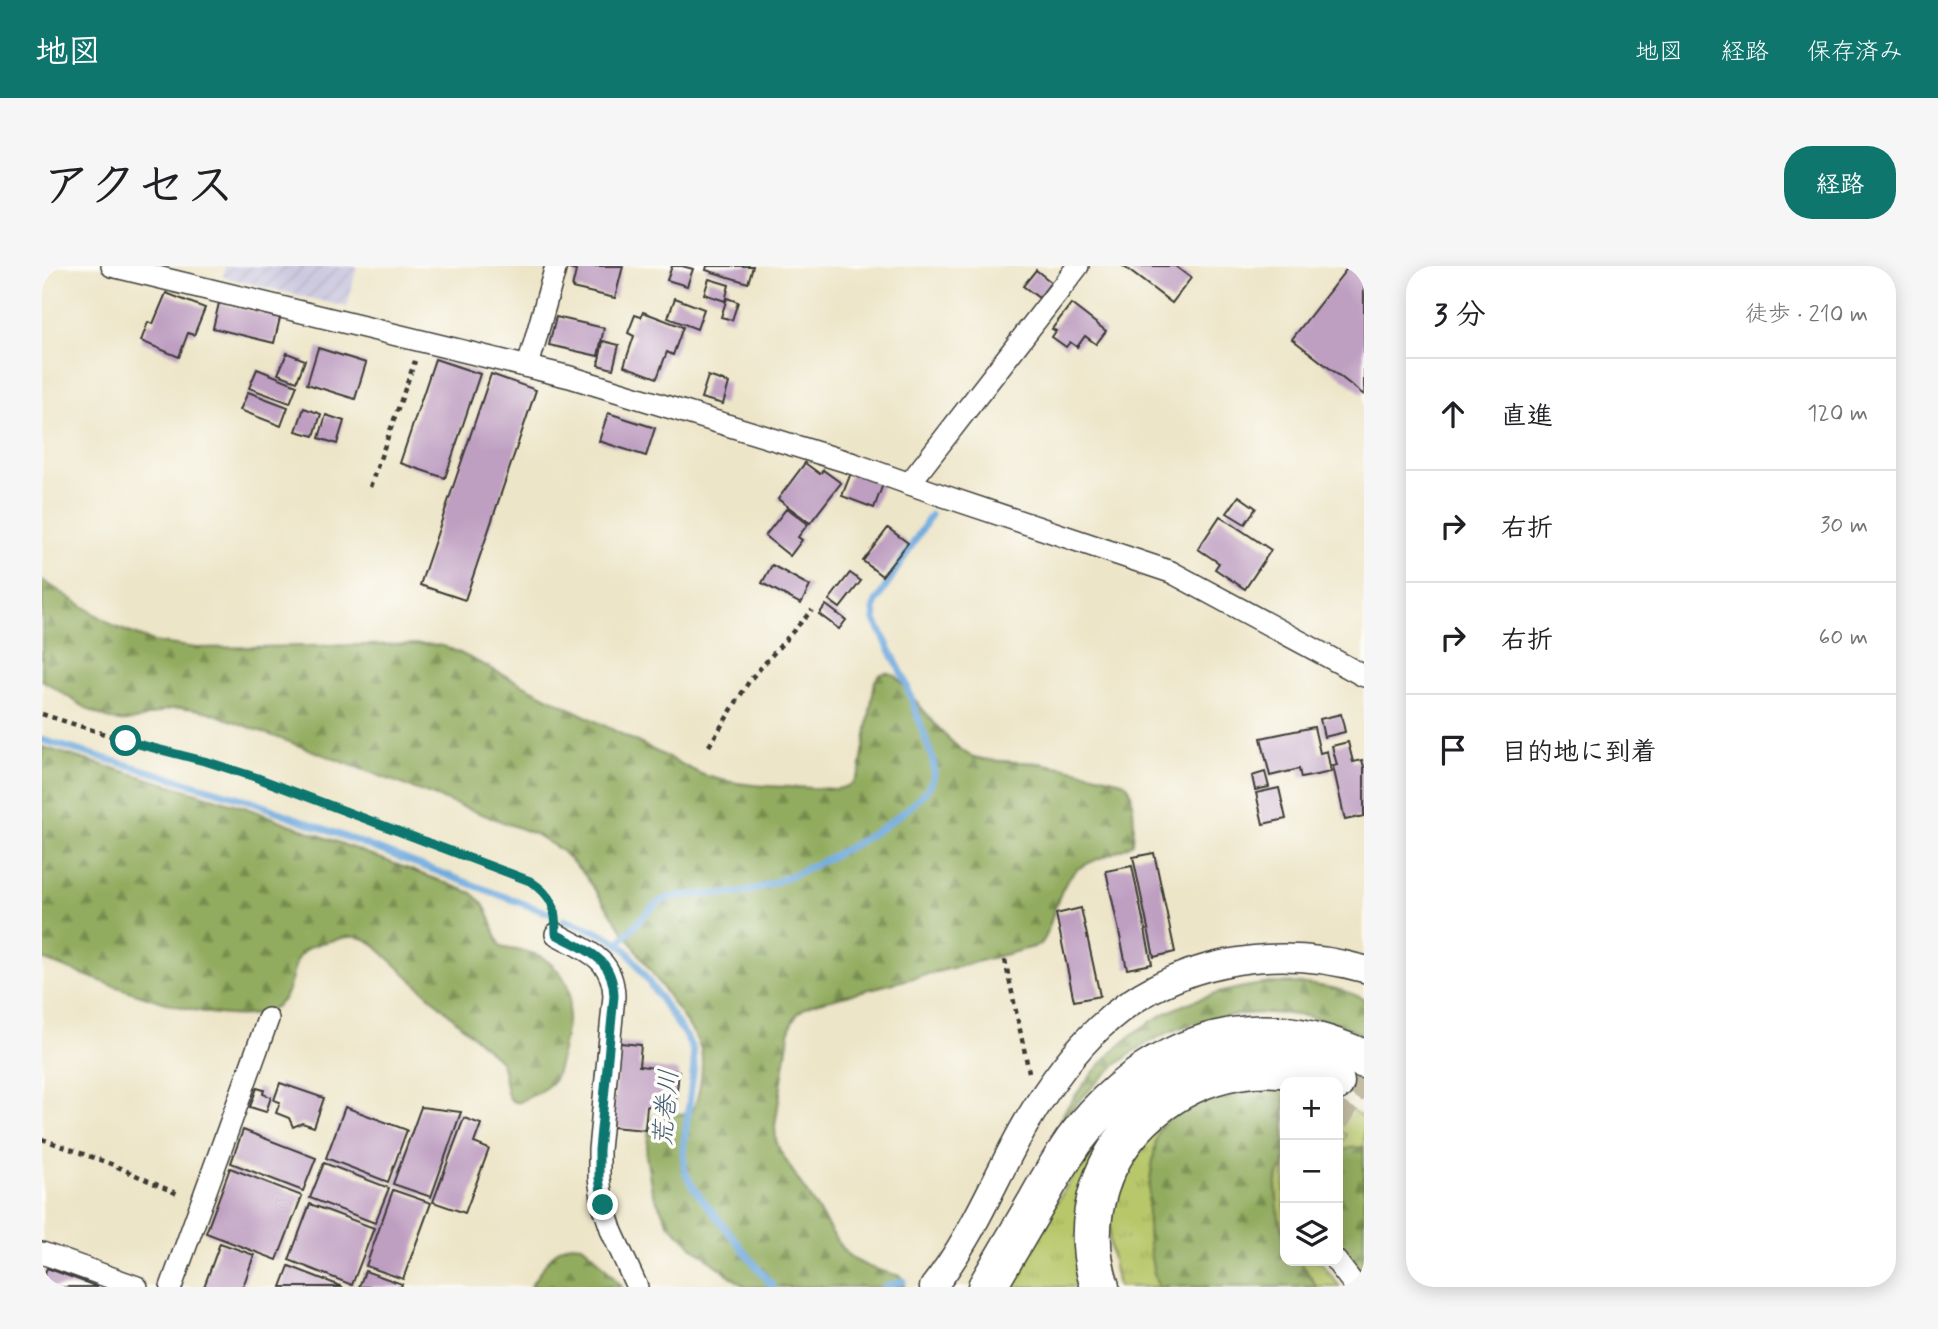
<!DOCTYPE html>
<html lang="ja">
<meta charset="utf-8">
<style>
:root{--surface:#fff;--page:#f6f6f6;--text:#202124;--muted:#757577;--line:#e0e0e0;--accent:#0f766e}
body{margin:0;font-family:Mynerve,"Klee One",sans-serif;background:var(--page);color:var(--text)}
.controls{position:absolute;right:21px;bottom:21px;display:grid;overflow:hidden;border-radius:14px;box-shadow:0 4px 18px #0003}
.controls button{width:63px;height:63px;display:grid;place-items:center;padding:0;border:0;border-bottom:2px solid var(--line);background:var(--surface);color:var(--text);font:35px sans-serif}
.stop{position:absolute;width:21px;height:21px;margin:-16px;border:5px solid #0f766e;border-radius:50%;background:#fff}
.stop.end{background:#0f766e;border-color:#fff;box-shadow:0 2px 7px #0008}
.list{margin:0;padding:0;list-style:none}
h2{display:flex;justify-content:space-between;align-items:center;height:91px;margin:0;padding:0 28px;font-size:30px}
h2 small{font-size:23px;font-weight:400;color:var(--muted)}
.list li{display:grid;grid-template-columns:46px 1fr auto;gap:21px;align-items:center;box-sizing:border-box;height:112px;padding:0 28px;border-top:2px solid var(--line)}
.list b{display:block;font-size:26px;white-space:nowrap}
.list em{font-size:23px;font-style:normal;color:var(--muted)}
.icon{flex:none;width:38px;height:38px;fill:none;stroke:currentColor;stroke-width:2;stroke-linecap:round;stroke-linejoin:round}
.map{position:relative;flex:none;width:1322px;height:1021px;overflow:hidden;border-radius:28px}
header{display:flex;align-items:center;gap:42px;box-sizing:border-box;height:98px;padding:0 35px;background:var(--accent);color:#fff}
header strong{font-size:33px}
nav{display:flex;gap:38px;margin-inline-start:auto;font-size:24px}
.intro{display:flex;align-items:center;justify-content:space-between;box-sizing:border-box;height:168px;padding:0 42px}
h1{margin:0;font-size:49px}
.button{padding:18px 32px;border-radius:28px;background:var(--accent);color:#fff;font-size:24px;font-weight:700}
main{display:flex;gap:42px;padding:0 42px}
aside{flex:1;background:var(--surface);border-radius:28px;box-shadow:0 4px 18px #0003}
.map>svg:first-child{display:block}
.industrial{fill:url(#industrial-furrows)}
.grass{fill:url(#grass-tufts);stroke:#6a7243;stroke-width:2}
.forest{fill:url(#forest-firs);stroke:#57643d;stroke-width:2}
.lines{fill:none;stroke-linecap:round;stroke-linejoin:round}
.stream{stroke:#6ea9de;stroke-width:7}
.building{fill:#be9ec1}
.minor-tunnel{stroke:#c3bda6;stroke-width:21;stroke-dasharray:21 10;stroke-linecap:butt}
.minor-casing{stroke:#3b3a36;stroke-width:24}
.tertiary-casing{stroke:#3b3a36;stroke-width:29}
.motorway-casing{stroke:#3b3a36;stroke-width:41}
.path{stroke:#3b3a36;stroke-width:4.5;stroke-dasharray:5 5;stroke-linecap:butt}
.minor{stroke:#fff;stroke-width:21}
.tertiary{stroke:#fff;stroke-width:26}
.motorway{stroke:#fff;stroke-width:38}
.route{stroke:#0f766e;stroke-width:9}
.labels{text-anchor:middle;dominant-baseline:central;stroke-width:7;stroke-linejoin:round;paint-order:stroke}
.water-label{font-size:26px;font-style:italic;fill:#415b73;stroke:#fdfcf7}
</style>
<header>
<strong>地図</strong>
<nav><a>地図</a><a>経路</a><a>保存済み</a></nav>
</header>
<div class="intro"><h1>アクセス</h1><a class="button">経路</a></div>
<main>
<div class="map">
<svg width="1322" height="1021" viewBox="0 0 1322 1021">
<defs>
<pattern id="industrial-furrows" width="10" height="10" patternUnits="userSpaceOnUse" patternTransform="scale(1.75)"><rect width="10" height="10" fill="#c3c0db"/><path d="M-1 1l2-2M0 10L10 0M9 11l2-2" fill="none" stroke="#a7a4bb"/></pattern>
<pattern id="grass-tufts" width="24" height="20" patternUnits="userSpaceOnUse" patternTransform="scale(1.75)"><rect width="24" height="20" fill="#b8c76a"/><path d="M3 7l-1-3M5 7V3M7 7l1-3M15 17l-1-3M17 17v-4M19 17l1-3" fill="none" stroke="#9eaa5b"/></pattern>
<pattern id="forest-firs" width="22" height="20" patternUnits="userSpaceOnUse" patternTransform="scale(1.75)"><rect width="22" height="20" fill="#92ac5e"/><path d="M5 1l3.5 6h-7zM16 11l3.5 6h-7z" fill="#768b4d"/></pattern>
</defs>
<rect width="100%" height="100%" fill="#fdfcf7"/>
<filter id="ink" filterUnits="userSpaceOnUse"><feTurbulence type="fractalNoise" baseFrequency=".0143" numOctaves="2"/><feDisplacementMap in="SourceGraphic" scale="14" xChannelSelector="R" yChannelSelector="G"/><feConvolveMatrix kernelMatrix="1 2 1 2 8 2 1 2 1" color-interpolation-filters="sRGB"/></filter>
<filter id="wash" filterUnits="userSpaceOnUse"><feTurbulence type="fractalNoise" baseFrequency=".00686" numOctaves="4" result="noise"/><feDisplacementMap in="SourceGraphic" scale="28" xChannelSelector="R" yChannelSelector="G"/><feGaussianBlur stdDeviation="1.57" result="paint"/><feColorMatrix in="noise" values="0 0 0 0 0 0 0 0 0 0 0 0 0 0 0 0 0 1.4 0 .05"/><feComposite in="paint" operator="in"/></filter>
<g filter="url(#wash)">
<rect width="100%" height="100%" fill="#ede5c8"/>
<polygon class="industrial" points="183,0 315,0 305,41 181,11"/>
<g class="grass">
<polygon points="1243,820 1243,995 1278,995 1298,1021 1076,1021 1067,974 1070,942 1079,912 1094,885 1115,861"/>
<polygon points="1091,836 1041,1021 964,1021 1045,886"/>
<polygon points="1296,836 1322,852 1322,1007 1316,1002 1296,975 1296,883 1304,869 1296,864"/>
</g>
<g class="forest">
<path d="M0 314 74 361 112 376 154 382 384 378 401 380 416 386 659 508C698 523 752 520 794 523 807 521 813 517 818 505L833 415C838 405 845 405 854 410 872 432 904 476 927 489 943 497 978 495 996 497 1018 500 1039 505 1060 510 1068 512 1079 513 1085 519 1093 528 1092 565 1091 577 1074 588 1054 592 1037 602 1019 613 1011 651 1004 670L1000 677 992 681 770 738C758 744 752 749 748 762L733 860 734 874 738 885 801 984C816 1000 836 1004 858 1010 861 1013 864 1016 862 1021H703L652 982 626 957 610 925 604 890 607 862 612 851C625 847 637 850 649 846 658 833 662 800 659 784 658 779 654 773 652 768L542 608 520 585 493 568 167 446C153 443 139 440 124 444 109 448 93 457 77 455 54 452 20 426 0 414Z"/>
<path d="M0 481 202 541 430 627C450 642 448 660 459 681 473 685 489 684 501 692 512 699 525 712 527 726 529 738 518 808 510 816 502 825 488 830 478 836 458 839 467 807 457 794L329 676C316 669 307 670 293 674 284 676 271 678 263 684 244 701 256 733 225 745 173 765 53 712 0 693Z"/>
<path d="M1228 717C1259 717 1293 718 1322 733V769C1314 766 1306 761 1297 758 1233 738 1157 745 1099 781 1069 800 1043 827 1021 854H1018C1024 841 1033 830 1042 818 1091 754 1149 727 1228 717Z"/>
<path d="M1192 821H1243V900L1236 909 1234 922 1237 952 1243 972V995H1258L1275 1021H1116C1102 979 1104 932 1112 888 1113 880 1114 869 1118 862 1132 840 1169 830 1192 821Z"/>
<polygon points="1322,881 1322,1007 1316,1002 1296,975 1296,886 1308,882"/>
<path d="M528 978 540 979 551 988 580 1021H488C499 1005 509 984 528 978Z"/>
</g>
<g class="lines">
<g class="stream">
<polyline points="0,474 205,534 506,647"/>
<path d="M522 654C545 662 570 668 587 687L645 772 651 785 652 800 641 886 643 906 653 924 731 1021"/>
<path d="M577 677C588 666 606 642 619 635 636 625 677 630 698 627 741 619 873 555 890 515 893 508 892 502 891 494L862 412 833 354 832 342 834 336 889 249"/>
<polyline points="843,1021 861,1015"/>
</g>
</g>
<g id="blocks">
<g class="building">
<polygon points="528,0 581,0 573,32 530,22 534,5 527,3"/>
<polygon points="630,0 640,0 651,3 645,20 625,14"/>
<polygon points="665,0 711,0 706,17 664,4"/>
<polygon points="1081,0 1133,0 1149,12 1130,37"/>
<polygon points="1307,0 1322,0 1322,129 1250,73"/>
<polygon points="994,4 1009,16 997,32 981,20"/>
<polygon points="667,13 687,19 683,35 662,28"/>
<polygon points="124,27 163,42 152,69 146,67 137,91 99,75 106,56 111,58"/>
<polygon points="633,32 662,43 655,63 626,52"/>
<polygon points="685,32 696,36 690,54 679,51"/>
<polygon points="177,37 238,52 232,77 171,62"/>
<polygon points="1029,38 1064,65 1054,78 1043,70 1035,81 1028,76 1024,81 1010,71 1014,65 1010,63"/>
<polygon points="601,46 641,61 631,89 625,86 615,112 582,100 592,70 586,67 593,49 599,51"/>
<polygon points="514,51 562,62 556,90 507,79"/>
<polygon points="561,75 577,79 571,103 556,99"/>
<polygon points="276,82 324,97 313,133 265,118"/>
<polygon points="245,87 263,94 255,115 236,108"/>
<polygon points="393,93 438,108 403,212 358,197"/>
<polygon points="215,103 255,119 248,137 207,122"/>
<polygon points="449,108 494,124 423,334 378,319"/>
<polygon points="666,110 687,117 681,138 659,132"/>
<polygon points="206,126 246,141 239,160 198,144"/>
<polygon points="262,142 279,148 272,170 254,165"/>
<polygon points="566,147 613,162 604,190 557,175"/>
<polygon points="284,149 302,155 295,178 277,172"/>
<polygon points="763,197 778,208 781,204 799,217 768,257 736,233"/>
<polygon points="809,207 841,218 832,242 800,230"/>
<polygon points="1197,230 1214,242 1203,258 1185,247"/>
<polygon points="745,242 766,258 756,271 760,274 748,290 723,270"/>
<polygon points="1178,250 1229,284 1203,323 1173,303 1177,297 1156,283"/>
<polygon points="846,262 866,277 840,310 821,295"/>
<polygon points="730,299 768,320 759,338 720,317"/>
<polygon points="808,307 819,315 798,342 787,334"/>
<polygon points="784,339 804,354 797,363 777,348"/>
<polygon points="1299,448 1303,466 1282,471 1278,453"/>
<polygon points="1272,461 1278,487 1285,485 1289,506 1259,512 1257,503 1228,510 1219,472"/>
<polygon points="1306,476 1311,496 1320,494 1322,501 1322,550 1303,554 1291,500 1295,499 1290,480"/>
<polygon points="1223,506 1227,521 1213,524 1210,510"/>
<polygon points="1237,522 1244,553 1221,558 1214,527"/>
<polygon points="1112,587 1133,686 1112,691 1091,591"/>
<polygon points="1090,600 1110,698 1085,703 1064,605"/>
<polygon points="1039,642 1058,730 1032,735 1014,648"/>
<polygon points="578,777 599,779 597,800 637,805 633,843 605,840 603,864 570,861"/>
<polygon points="238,817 282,832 272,861 260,857 251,861 247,852 234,847 238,836 232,834"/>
<polygon points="215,822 222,824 221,828 229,831 224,846 208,841"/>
<polygon points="303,841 365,864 346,916 284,892"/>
<polygon points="379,841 419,846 389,931 351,918"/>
<polygon points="422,852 439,858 432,877 447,883 423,947 391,936"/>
<polygon points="201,864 274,892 261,925 189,897"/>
<polygon points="282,897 347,922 333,957 268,932"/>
<polygon points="188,902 260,930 235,994 164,967"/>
<polygon points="351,924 389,937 361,1013 324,1000"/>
<polygon points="268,938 332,962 310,1019 247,994"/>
<polygon points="178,977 212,989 201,1021 162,1021"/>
<polygon points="247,1000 301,1021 239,1021"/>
<polygon points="5,1002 56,1021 0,1021 0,1015"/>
<polygon points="323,1005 360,1018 359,1021 317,1021"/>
</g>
</g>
</g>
<g filter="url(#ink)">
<use href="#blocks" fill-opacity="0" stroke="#3b3a36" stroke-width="2"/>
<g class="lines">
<polyline class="minor-tunnel" points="1296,857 1322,813"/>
<defs>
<g id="minor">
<polyline points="70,0 528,111 809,197 896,228 1129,306 1322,410"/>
<polyline points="486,100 514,0"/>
<polyline points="867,218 1036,0"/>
<path d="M514 668C544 685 571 691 572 730L557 884V912L561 939 570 966 595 1021"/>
<polyline points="0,987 95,1021"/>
<polyline points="1294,995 1314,1021"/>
<polyline points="129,1021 226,753"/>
</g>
<path id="tertiary" d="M891 1021C932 969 953 910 986 854 1006 821 1029 788 1058 761 1128 695 1231 677 1322 703"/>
<g id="motorway">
<path d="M945 1021C962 992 979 963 996 934 1007 914 1019 894 1032 875 1084 805 1167 755 1257 772 1280 776 1301 784 1322 793"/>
<path d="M1058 1021C1013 881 1162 759 1293 816"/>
</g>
</defs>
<use href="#minor" class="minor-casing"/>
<use href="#tertiary" class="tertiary-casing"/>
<use href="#motorway" class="motorway-casing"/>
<g class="path">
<polyline points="328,221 373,95"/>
<path d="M0 448 69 470 166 496 213 511 488 615C502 623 510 631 513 647"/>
<polyline points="667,480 708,414 770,344"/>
<polyline points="963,694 987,806"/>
<polyline points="0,873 69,898 138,929"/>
</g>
<use href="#minor" class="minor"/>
<use href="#tertiary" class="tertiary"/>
<use href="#motorway" class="motorway"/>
</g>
</g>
<g class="lines" filter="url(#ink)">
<path class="route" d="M84 475 166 496 213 511 488 615C511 630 514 642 514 668 544 685 571 690 572 730L557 884V912L561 939"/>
</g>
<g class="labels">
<g class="water-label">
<text transform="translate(625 842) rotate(-85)">荒巻川</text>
</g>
</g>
</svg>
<div class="controls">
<button>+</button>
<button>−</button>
<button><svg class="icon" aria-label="layers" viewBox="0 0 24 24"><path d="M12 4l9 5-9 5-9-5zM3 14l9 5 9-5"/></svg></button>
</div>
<div class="stop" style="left:84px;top:475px"></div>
<div class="stop end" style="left:561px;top:939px"></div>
</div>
<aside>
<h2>3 分<small>徒歩 · 210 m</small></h2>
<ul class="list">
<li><svg class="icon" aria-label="ahead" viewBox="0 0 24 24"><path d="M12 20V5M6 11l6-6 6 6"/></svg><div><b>直進</b></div><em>120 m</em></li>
<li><svg class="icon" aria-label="right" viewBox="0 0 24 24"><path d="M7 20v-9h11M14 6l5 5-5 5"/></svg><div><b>右折</b></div><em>30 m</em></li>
<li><svg class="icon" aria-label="right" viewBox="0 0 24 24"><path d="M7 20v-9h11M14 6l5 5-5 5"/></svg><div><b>右折</b></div><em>60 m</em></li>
<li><svg class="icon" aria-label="arrive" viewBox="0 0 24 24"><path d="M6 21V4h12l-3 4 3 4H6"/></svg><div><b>目的地に到着</b></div></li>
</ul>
</aside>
</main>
